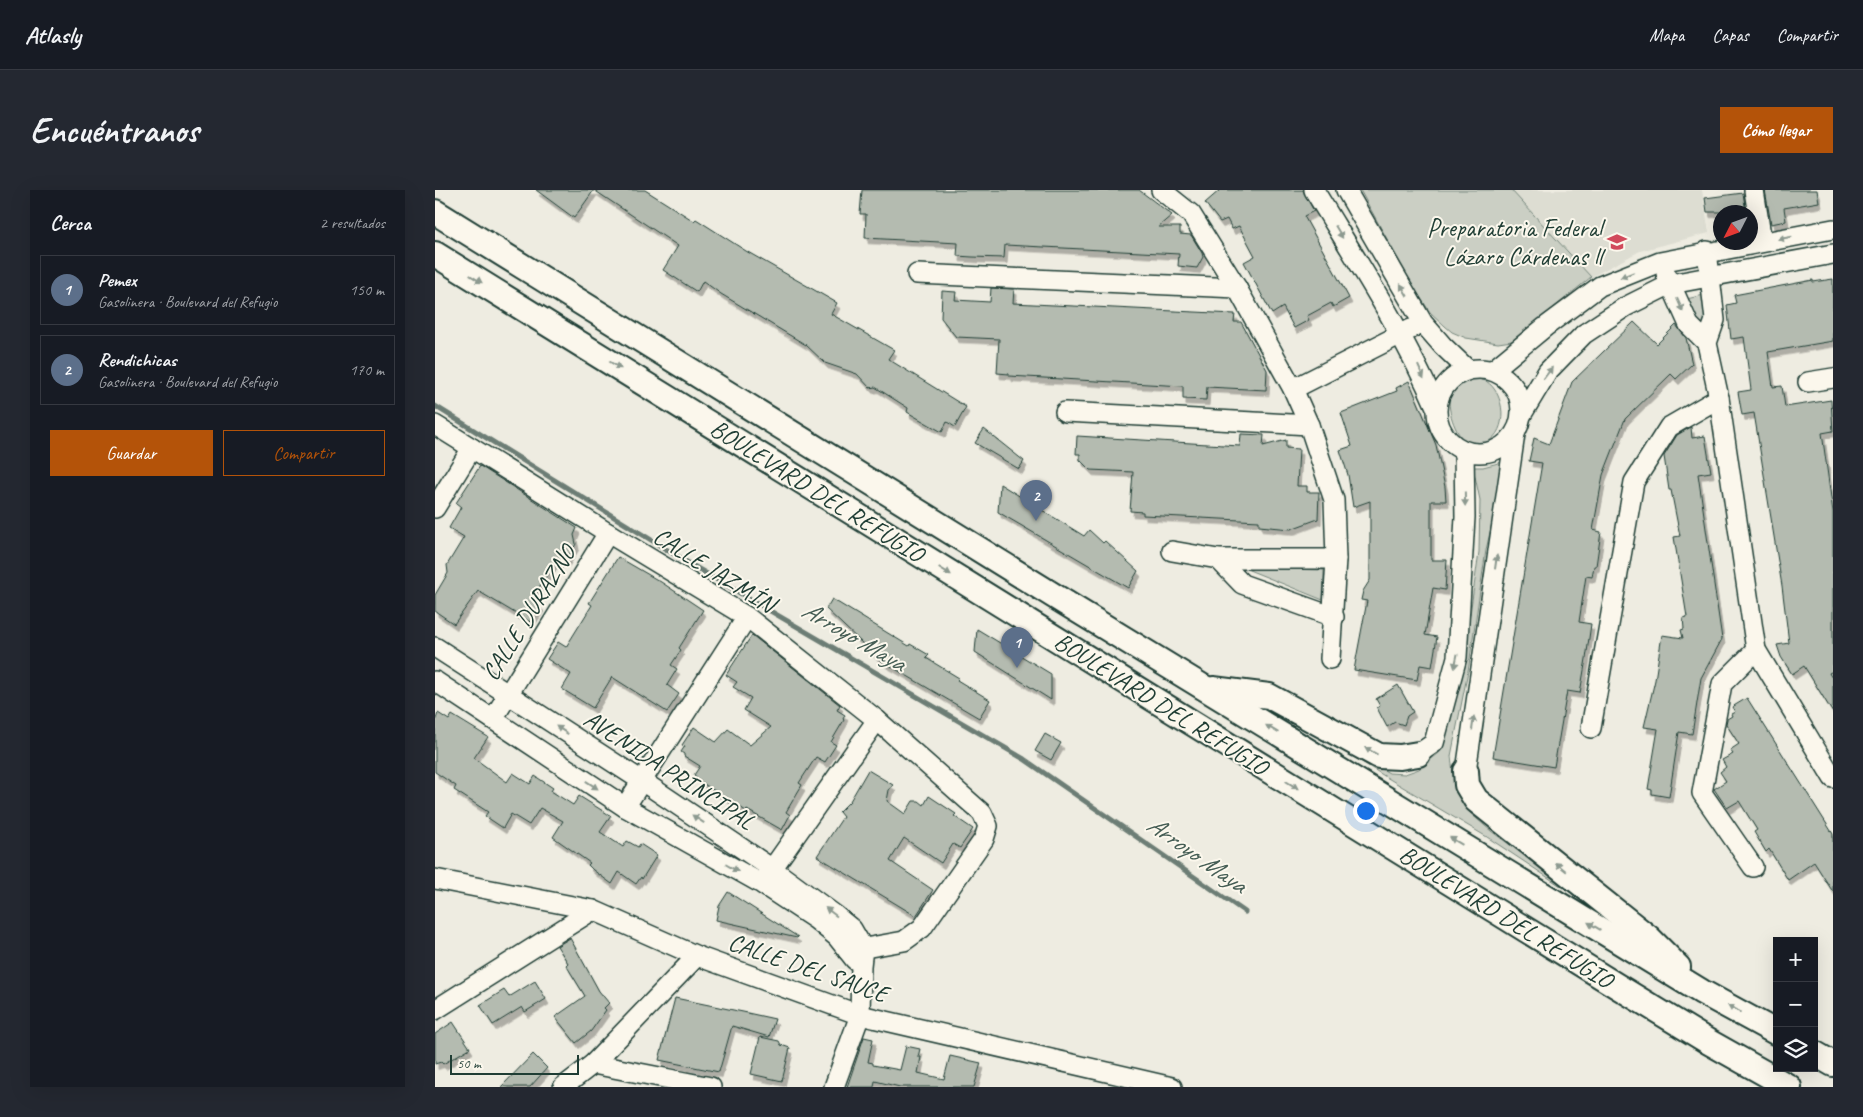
<!DOCTYPE html>
<html lang="es">
<meta charset="utf-8">
<style>
:root{--surface:#171b24;--page:#242831;--text:#f1f3f6;--muted:#9ea1a6;--line:#363941;--accent:#b45309}
body{margin:0;font-family:Caveat,sans-serif;background:var(--page);color:var(--text)}
.controls{position:absolute;right:15px;bottom:15px;display:grid;overflow:hidden;border-radius:0px;box-shadow:0 5px 20px #0002}
.controls button{width:45px;height:45px;display:grid;place-items:center;padding:0;border:0;border-bottom:1px solid var(--line);background:var(--surface);color:var(--text);font:25px sans-serif}
.compass{position:absolute;left:1278px;top:15px;width:45px;height:45px;border-radius:50%;background:var(--surface);box-shadow:0 5px 20px #0002;rotate:228deg}
.scale{position:absolute;left:15px;bottom:12px;width:129px;box-sizing:border-box;padding-left:5px;border:2px solid #1f3d34;border-top:0;font-size:14px;line-height:18px;white-space:nowrap;color:#1f3d34;-webkit-text-stroke:4px #fbf7ec;paint-order:stroke}
.you{position:absolute;left:930px;top:620px;width:18px;height:18px;margin:-12px;border:4px solid #fff;border-radius:50%;background:#1a73e8;box-shadow:0 0 0 8px #1a73e833}
.badge{display:grid;place-items:center;width:32px;height:32px;border-radius:50%;background:var(--accent);color:#fff;font-size:16px;font-weight:700}
.pin{position:absolute;translate:-50% -41px;filter:drop-shadow(0 1px 2px #0008)}
.pin::after{content:'';position:absolute;top:26px;width:18px;height:15px;background:inherit;clip-path:polygon(0 0,100% 0,50% 100%)}
.list{margin:0;padding:0;list-style:none}
h2{display:flex;justify-content:space-between;align-items:center;height:65px;margin:0;padding:0 20px;font-size:21px}
h2 small{font-size:16px;font-weight:400;color:var(--muted)}
.list li{display:grid;grid-template-columns:32px 1fr auto;gap:15px;align-items:center;box-sizing:border-box;height:70px;margin:0 10px 10px;padding:0 10px;border:1px solid var(--line);border-radius:0px}
.list b{display:block;font-size:19px;white-space:nowrap}
.list p{margin:0;font-size:16px;white-space:nowrap;color:var(--muted)}
.list em{font-size:16px;font-style:normal;color:var(--muted)}
.actions{display:flex;gap:10px;padding:15px 20px}
.actions a{flex:1;padding:11px 0;border:1px solid var(--accent);border-radius:0px;text-align:center;font-size:18px;color:var(--accent)}
.actions .main{background:var(--accent);color:#fff}
.icon{flex:none;width:28px;height:28px;fill:none;stroke:currentColor;stroke-width:2;stroke-linecap:round;stroke-linejoin:round}
.map{position:relative;flex:none;width:1398px;height:897px;overflow:hidden;border-radius:0px}
header{display:flex;align-items:center;gap:30px;box-sizing:border-box;height:70px;padding:0 25px;background:var(--surface);border-bottom:1px solid var(--line)}
header strong{font-size:24px}
nav{display:flex;gap:28px;margin-inline-start:auto;font-size:18px}
.intro{display:flex;align-items:center;justify-content:space-between;box-sizing:border-box;height:120px;padding:0 30px}
h1{margin:0;font-size:35px}
.button{padding:12px 22px;border-radius:0px;background:var(--accent);color:#fff;font-size:18px;font-weight:700}
main{display:flex;gap:30px;padding:0 30px}
aside{flex:1;background:var(--surface);border-radius:0px;box-shadow:0 5px 20px #0002}
.map>svg:first-child{display:block}
.built{fill:#ddddd2}
.green{fill:#cbcfc4;stroke:#75867c}
.lines{fill:none;stroke-linecap:round;stroke-linejoin:round}
.stream{stroke:#6c7d74;stroke-width:5}
.building{fill:#b4bbb0;stroke:#1f3d34;filter:url(#shadow)}
.minor-casing{stroke:#1f3d34;stroke-width:22}
.major-casing{stroke:#1f3d34;stroke-width:28}
.minor{stroke:#fbf7ec;stroke-width:19}
.major{stroke:#fbf7ec;stroke-width:24}
.oneway{fill:#8d9a90}
.labels{text-anchor:middle;dominant-baseline:central;stroke-width:4;stroke-linejoin:round;paint-order:stroke}
.poi-label{font-size:25px;fill:#1f3d34;stroke:#fbf7ec;text-anchor:end}
.street-label{font-size:25px;fill:#1f3d34;stroke:#fbf7ec}
.water-label{font-size:26px;font-style:italic;fill:#455d54;stroke:#fbf7ec}
</style>
<header>
<strong>Atlasly</strong>
<nav><a>Mapa</a><a>Capas</a><a>Compartir</a></nav>
</header>
<div class="intro"><h1>Encuéntranos</h1><a class="button">Cómo llegar</a></div>
<main>
<aside>
<h2>Cerca<small>2 resultados</small></h2>
<ul class="list">
<li><span class="badge" style="background:#5c6f8a">1</span><div><b>Pemex</b><p>Gasolinera · Boulevard del Refugio</p></div><em>150 m</em></li>
<li><span class="badge" style="background:#5c6f8a">2</span><div><b>Rendichicas</b><p>Gasolinera · Boulevard del Refugio</p></div><em>170 m</em></li>
</ul>
<div class="actions"><a class="main">Guardar</a><a>Compartir</a></div>
</aside>
<div class="map">
<svg width="1398" height="897" viewBox="0 0 1398 897">
<defs>
<filter id="shadow"><feDropShadow dx="3" dy="5.5" stdDeviation="0" flood-color="#0004"/></filter>
</defs>
<rect width="100%" height="100%" fill="#eeece1"/>
<filter id="ink" filterUnits="userSpaceOnUse"><feTurbulence type="fractalNoise" baseFrequency=".02" numOctaves="2"/><feDisplacementMap in="SourceGraphic" scale="10" xChannelSelector="R" yChannelSelector="G"/><feConvolveMatrix kernelMatrix="1 2 1 2 8 2 1 2 1" color-interpolation-filters="sRGB"/></filter>
<g filter="url(#ink)">
<polygon class="built" points="1076,0 1267,0 1274,43 1205,61 1156,87"/>
<g class="green">
<polygon points="925,0 1076,0 1156,87 1083,147 1077,151 1063,153 1031,148 1017,142 1010,136 995,122 979,98"/>
<polygon points="1269,105 1271,136 1267,137 1247,110"/>
<path d="M1035 188C1040 189 1046 189 1051 191 1070 203 1074 241 1052 252 1049 254 1044 255 1040 256 1035 254 1030 252 1027 248 1017 237 1009 209 1018 196 1022 190 1029 189 1035 188Z"/>
<polygon points="1071,271 1051,360 1033,481 1016,566 1019,591 1025,608 1035,623 1056,641 1189,738 1052,647 951,587 828,511 954,583 970,584 984,579 1004,563 1010,546 1027,480 1044,362 1045,310 1038,277 1048,277"/>
<polygon points="809,378 889,380 888,410"/>
</g>
<g class="lines">
<polyline class="stream" points="0,216 255,374 589,569 810,722"/>
</g>
<g class="building">
<polygon points="101,0 210,0 259,31 261,29 311,61 402,113 396,124 459,160 453,169 531,217 520,237 512,232 507,242 472,222 473,218 440,197 435,198 422,184 390,173 371,155 286,104 268,91 262,102 228,80 243,56 159,0 139,28"/>
<polygon points="427,0 704,0 737,25 723,37 745,37 745,44 756,45 767,63 768,67 762,78 743,76 744,64 570,55 569,68 537,67 522,66 523,53 430,48 431,24 425,24"/>
<polygon points="785,0 868,0 879,21 869,26 914,108 898,117 896,113 872,126 874,130 859,138 848,117 837,124 809,72 820,66 804,36 797,39 792,29 785,32 770,13"/>
<polygon points="1330,0 1382,0 1384,12 1349,18 1351,31 1336,34"/>
<polygon points="1308,3 1311,22 1272,22 1270,8"/>
<polygon points="1398,89 1398,151 1333,162 1338,197 1347,196 1350,217 1396,210 1398,241 1387,243 1398,322 1398,481 1394,483 1398,490 1398,523 1369,476 1357,484 1346,467 1342,455 1354,453 1347,396 1319,223 1307,225 1303,202 1316,200 1309,147 1296,149 1292,115 1301,113 1299,105 1378,90 1378,92"/>
<polygon points="556,98 579,99 578,113 800,124 799,132 806,132 832,180 831,200 772,197 771,210 748,209 748,196 574,186 574,184 562,183 564,149 521,147 506,128 507,101 521,102 520,110 555,112"/>
<polygon points="1199,132 1222,154 1241,135 1251,148 1257,174 1241,189 1236,184 1190,229 1168,285 1158,340 1166,342 1161,376 1159,376 1157,387 1151,386 1144,432 1156,434 1151,469 1145,503 1132,501 1119,577 1058,567 1107,273 1094,271 1099,248 1114,254 1137,192"/>
<polygon points="974,191 1001,255 1010,297 1011,311 996,311 996,370 1012,370 1010,400 998,398 990,445 1002,447 997,477 985,475 982,490 919,480 932,411 926,410 928,401 935,390 935,311 918,317 913,285 905,260 917,256 906,223 962,201 961,198"/>
<polygon points="1256,237 1257,248 1270,246 1276,282 1263,284 1287,449 1266,488 1257,544 1244,542 1234,607 1217,604 1217,600 1213,599 1223,539 1209,537 1220,490 1227,445 1248,448 1246,440 1249,439 1248,428 1252,427 1239,347 1245,346 1236,300 1234,300 1229,266 1242,245"/>
<polygon points="549,239 589,271 584,279 540,253"/>
<polygon points="806,244 829,245 828,256 851,250 851,258 864,259 862,296 872,296 872,302 884,302 883,329 856,339 824,336 824,331 708,325 708,322 695,321 698,282 655,280 645,270 645,264 641,264 642,246 805,256"/>
<polygon points="45,276 142,338 139,345 141,354 131,371 127,368 123,375 119,373 100,404 104,407 101,412 106,416 95,432 43,401 19,434 0,421 0,405 13,383 12,375 29,347 14,338 26,317 21,313"/>
<polygon points="565,294 649,346 654,340 668,353 670,351 703,381 693,398 563,322"/>
<polygon points="183,367 226,392 268,420 244,458 246,460 236,475 242,479 232,495 244,504 232,522 177,487 158,518 127,499 136,484 112,469 123,452 131,457 157,415 154,413"/>
<polygon points="397,409 474,456 475,454 494,465 491,468 524,488 522,490 555,510 544,528 445,470 391,419"/>
<polygon points="542,439 616,484 616,510 540,462"/>
<polygon points="317,445 405,515 402,520 410,525 408,529 409,530 396,552 401,555 390,572 381,567 364,593 367,595 351,622 355,625 347,640 312,620 311,621 261,589 262,587 259,585 265,576 249,566 249,564 246,562 250,556 247,555 259,537 281,552 293,539 315,555 336,537 309,520 316,508 298,497 302,492 291,485"/>
<polygon points="963,495 978,522 972,526 969,535 960,532 952,537 942,518 945,516 941,509"/>
<polygon points="1312,508 1398,644 1398,702 1379,672 1353,690 1334,659 1331,662 1319,642 1322,640 1304,611 1292,618 1279,599 1291,591 1285,582 1291,577 1287,570 1298,564 1295,560 1304,554 1291,534 1292,529 1297,526 1296,524 1300,522 1297,517"/>
<polygon points="3,523 14,530 17,525 53,547 39,568 72,592 78,583 95,594 100,586 118,598 116,601 138,615 144,606 176,626 165,642 188,657 192,651 203,657 205,654 222,665 207,689 206,687 201,694 184,682 177,694 158,680 153,675 155,673 118,647 128,631 105,618 94,635 76,624 68,638 50,626 53,622 19,600 21,596 0,582 0,532"/>
<polygon points="610,544 626,553 616,570 600,561"/>
<polygon points="433,580 458,595 454,600 452,611 470,624 478,611 484,611 489,615 494,606 521,624 519,626 538,639 525,658 518,654 506,673 469,648 455,671 498,700 481,726 382,666 408,627 404,622 415,611"/>
<polygon points="293,702 363,747 362,748 281,730 284,716"/>
<polygon points="135,748 164,801 174,813 169,818 171,820 156,841 141,853 120,827 150,806 131,775 133,773 122,756"/>
<polygon points="100,791 111,809 90,822 87,817 58,835 45,815 69,800 74,807"/>
<polygon points="240,808 308,822 340,829 334,847 297,836 284,882 224,870"/>
<polygon points="18,832 35,858 8,874 6,872 0,874 0,844"/>
<polygon points="325,847 344,851 346,855 355,858 347,891 316,884"/>
<polygon points="429,847 438,849 433,872 438,873 438,875 465,880 471,856 485,859 483,867 486,867 483,883 509,889 515,866 546,873 539,897 465,897 440,891 439,897 412,897"/>
<polygon points="98,864 112,878 95,897 66,897"/>
</g>
<g class="lines">
<defs>
<g id="minor">
<polyline points="726,0 756,24 802,98 858,199 874,235 899,310 901,369 895,469"/>
<path d="M879 0C922 71 968 141 1001 217"/>
<polyline points="911,0 988,133 1008,156 1032,179"/>
<polyline points="1319,0 1327,52"/>
<polyline points="1272,61 1280,130 1272,153 1284,208 1321,460 1398,588"/>
<polyline points="482,84 802,98"/>
<polyline points="1231,84 1254,135 1272,153"/>
<circle cx="1044" cy="221" r="42"/>
<polyline points="1058,180 1110,137 1165,96 1225,72 1398,39"/>
<polyline points="1373,192 1398,188"/>
<polyline points="858,199 976,139"/>
<polyline points="630,222 874,235"/>
<polyline points="1087,224 1113,181 1149,144 1190,117 1236,94 1398,64"/>
<polyline points="0,235 173,343 312,427 442,530 547,623 553,636 549,649 487,738 469,751 413,761"/>
<polyline points="0,318 37,258"/>
<polyline points="737,361 783,369 901,369"/>
<polyline points="783,369 807,394 899,427"/>
<polyline points="0,457 207,591 336,678 400,725 417,739 428,758 426,776 425,825 399,897"/>
<polyline points="0,491 190,617 327,694 380,729 402,747 420,770"/>
<polyline points="58,529 173,343"/>
<polyline points="1156,538 1199,292 1234,237 1284,208"/>
<polyline points="983,564 999,553 1022,467 1030,327 1029,261"/>
<polyline points="1031,581 1080,244"/>
<polyline points="190,617 312,427"/>
<polyline points="1318,677 1267,603 1287,494 1321,460"/>
<polyline points="0,689 158,720 262,766 425,825 737,897"/>
<polyline points="330,689 442,530"/>
<polyline points="0,820 158,720"/>
<polyline points="158,874 276,897"/>
<polyline points="128,897 158,874 262,766"/>
</g>
<g id="major">
<polyline points="0,22 629,412 1267,802 1342,843"/>
<polyline points="0,64 1182,796 1274,852 1354,897"/>
<polyline points="778,499 834,506 944,566 965,567 983,564"/>
<polyline points="1031,581 1032,595 1041,610 1214,748 1243,777"/>
<polyline points="1379,863 1398,874"/>
</g>
</defs>
<use href="#minor" class="minor-casing"/>
<use href="#major" class="major-casing"/>
<use href="#minor" class="minor"/>
<use href="#major" class="major"/>
</g>
<defs><path id="oneway-solid" d="M-6-.8H1V-3.2L6.5 0L1 3.2V.8H-6Z" transform="scale(1.25)"/></defs>
<g class="oneway">
<use href="#oneway-solid" transform="translate(904 42) rotate(59)"/>
<use href="#oneway-solid" transform="translate(1350 48) rotate(170)"/>
<use href="#oneway-solid" transform="translate(1192 85) rotate(158)"/>
<use href="#oneway-solid" transform="translate(41 89) rotate(32)"/>
<use href="#oneway-solid" transform="translate(969 100) rotate(-120)"/>
<use href="#oneway-solid" transform="translate(1245 115) rotate(66)"/>
<use href="#oneway-solid" transform="translate(180 175) rotate(32)"/>
<use href="#oneway-solid" transform="translate(986 182) rotate(66)"/>
<use href="#oneway-solid" transform="translate(1113 183) rotate(-53)"/>
<use href="#oneway-solid" transform="translate(1030 309) rotate(89)"/>
<use href="#oneway-solid" transform="translate(1061 372) rotate(-82)"/>
<use href="#oneway-solid" transform="translate(510 381) rotate(32)"/>
<use href="#oneway-solid" transform="translate(1021 471) rotate(102)"/>
<use href="#oneway-solid" transform="translate(1038 533) rotate(-82)"/>
<use href="#oneway-solid" transform="translate(837 539) rotate(-149)"/>
<use href="#oneway-solid" transform="translate(127 540) rotate(-147)"/>
<use href="#oneway-solid" transform="translate(936 561) rotate(-151)"/>
<use href="#oneway-solid" transform="translate(157 595) rotate(34)"/>
<use href="#oneway-solid" transform="translate(857 595) rotate(32)"/>
<use href="#oneway-solid" transform="translate(263 629) rotate(-146)"/>
<use href="#oneway-solid" transform="translate(1021 651) rotate(-149)"/>
<use href="#oneway-solid" transform="translate(1126 677) rotate(-141)"/>
<use href="#oneway-solid" transform="translate(297 678) rotate(30)"/>
<use href="#oneway-solid" transform="translate(396 722) rotate(-143)"/>
<use href="#oneway-solid" transform="translate(1159 736) rotate(-149)"/>
<use href="#oneway-solid" transform="translate(1299 819) rotate(-151)"/>
</g>
</g>
<defs>
<symbol id="school-bare" viewBox="-9 -9 18 18"><path d="M0-5L7-2L0 1L-7-2ZM-4 1L0 2.5L4 1V4Q0 6-4 4Z" fill="#d1495b" stroke="#fbf7ec" stroke-width="2.5" paint-order="stroke"/></symbol>
</defs>
<g fill-rule="evenodd">
<use href="#school-bare" x="1168" y="38" width="28" height="28"/>
</g>
<g class="labels">
<g class="poi-label">
<text x="1167" y="38">Preparatoria Federal<tspan x="1167" dy="29">Lázaro Cárdenas ll</tspan></text>
</g>
<g class="street-label">
<text transform="translate(382 301) rotate(32)">BOULEVARD DEL REFUGIO</text>
<text transform="translate(279 380) rotate(32)">CALLE JAZMÍN</text>
<text transform="translate(94 423) rotate(-58)">CALLE DURAZNO</text>
<text transform="translate(726 514) rotate(32)">BOULEVARD DEL REFUGIO</text>
<text transform="translate(234 580) rotate(33)">AVENIDA PRINCIPAL</text>
<text transform="translate(1071 727) rotate(32)">BOULEVARD DEL REFUGIO</text>
<text transform="translate(373 778) rotate(19)">CALLE DEL SAUCE</text>
</g>
<g class="water-label">
<text transform="translate(419 446) rotate(30)">Arroyo Maya</text>
<text transform="translate(762 664) rotate(35)">Arroyo Maya</text>
</g>
</g>
</svg>
<div class="controls">
<button>+</button>
<button>−</button>
<button><svg class="icon" aria-label="layers" viewBox="0 0 24 24"><path d="M12 4l9 5-9 5-9-5zM3 14l9 5 9-5"/></svg></button>
</div>
<svg class="compass" viewBox="-18 -18 36 36"><path d="M0-13l5 13h-10z" fill="#e53935"/><path d="M0 13l5-13h-10z" fill="#9ea1a6"/></svg>
<div class="scale">50 m</div>
<div class="you"></div>
<div class="pin badge" style="left:582px;top:478px;background:#5c6f8a">1</div>
<div class="pin badge" style="left:601px;top:331px;background:#5c6f8a">2</div>
</div>
</main>
